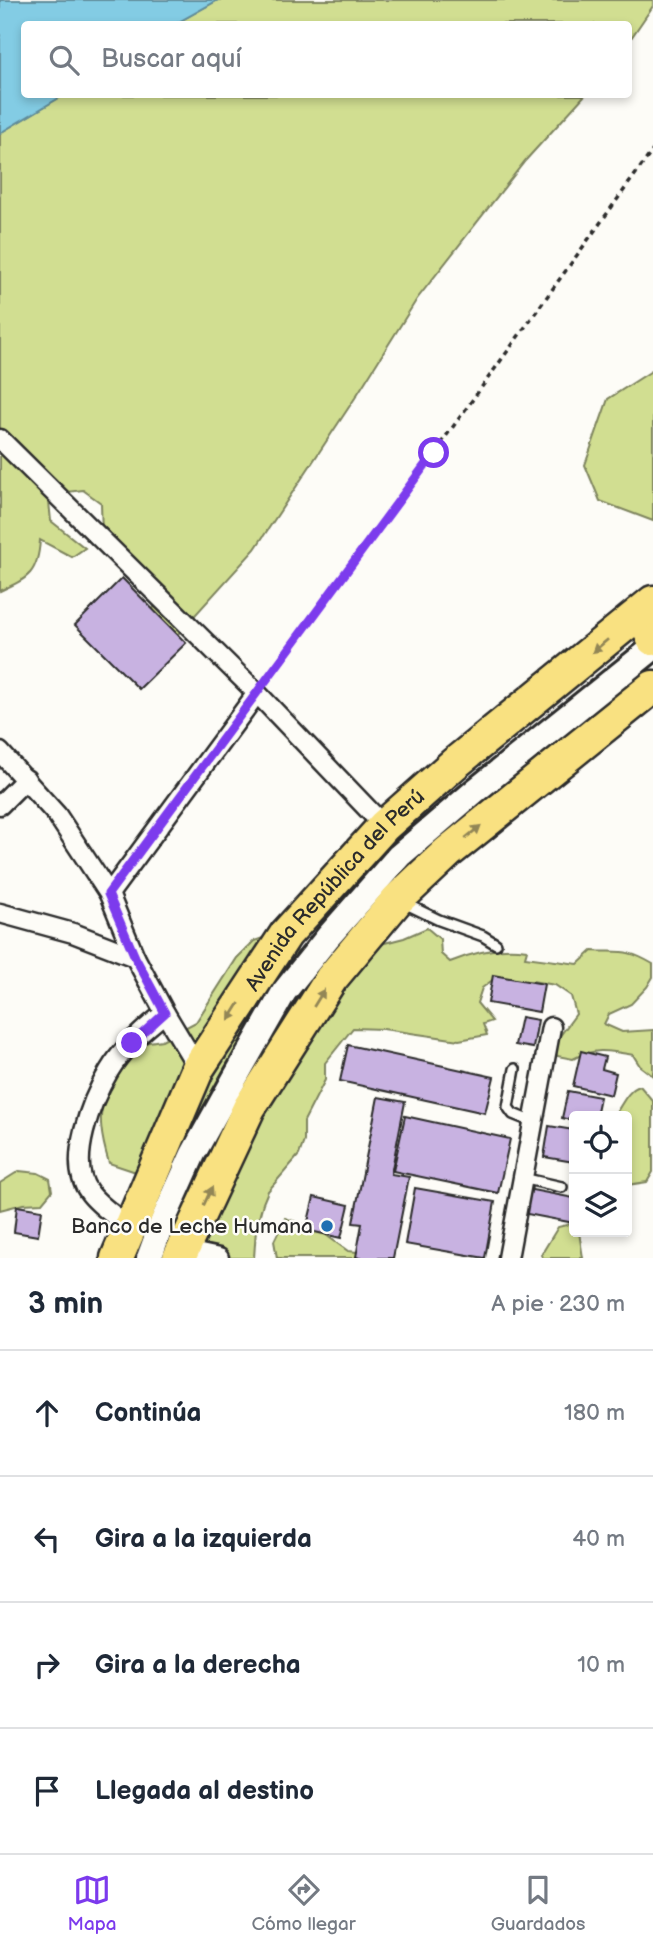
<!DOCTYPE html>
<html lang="es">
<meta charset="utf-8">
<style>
:root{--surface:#fff;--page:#f6f6f7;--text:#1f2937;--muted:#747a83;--line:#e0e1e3;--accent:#7c3aed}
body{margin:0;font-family:"Balsamiq Sans",sans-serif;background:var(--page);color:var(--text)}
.controls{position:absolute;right:21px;bottom:21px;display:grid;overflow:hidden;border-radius:7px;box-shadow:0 4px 10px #0003}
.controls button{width:63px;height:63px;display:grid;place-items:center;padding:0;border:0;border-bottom:2px solid var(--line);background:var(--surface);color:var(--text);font:35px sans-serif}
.stop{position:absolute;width:21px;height:21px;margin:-16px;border:5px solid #7c3aed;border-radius:50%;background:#fff}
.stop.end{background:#7c3aed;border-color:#fff;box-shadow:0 2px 7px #0008}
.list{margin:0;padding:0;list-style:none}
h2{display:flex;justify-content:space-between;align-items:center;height:91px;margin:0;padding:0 28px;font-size:30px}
h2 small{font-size:23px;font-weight:400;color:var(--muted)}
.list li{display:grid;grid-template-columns:46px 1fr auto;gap:21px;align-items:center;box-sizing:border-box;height:126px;padding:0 28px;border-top:2px solid var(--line)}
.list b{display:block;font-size:26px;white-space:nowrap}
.list em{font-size:23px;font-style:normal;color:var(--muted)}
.icon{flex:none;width:38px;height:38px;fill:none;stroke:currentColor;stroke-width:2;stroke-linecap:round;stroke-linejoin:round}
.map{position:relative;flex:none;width:653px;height:1258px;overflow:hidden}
.search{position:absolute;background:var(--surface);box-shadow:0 4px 10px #0003;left:21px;right:21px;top:21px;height:77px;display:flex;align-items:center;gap:18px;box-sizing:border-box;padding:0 24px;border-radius:7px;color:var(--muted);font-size:26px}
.sheet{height:595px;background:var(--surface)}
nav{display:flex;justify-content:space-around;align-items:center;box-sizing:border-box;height:98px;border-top:2px solid var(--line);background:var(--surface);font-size:19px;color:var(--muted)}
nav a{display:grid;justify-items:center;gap:4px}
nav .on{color:var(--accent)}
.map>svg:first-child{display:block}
.green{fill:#d1de91;stroke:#7e845e;stroke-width:2}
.water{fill:#83cce4;stroke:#608c9a;stroke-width:2}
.building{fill:#c8b2e1;stroke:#2b2b2b;stroke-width:2}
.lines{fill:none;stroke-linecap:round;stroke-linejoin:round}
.lane-casing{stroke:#2b2b2b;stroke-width:14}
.street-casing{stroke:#2b2b2b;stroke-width:23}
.secondary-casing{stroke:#2b2b2b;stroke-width:30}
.highway-casing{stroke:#2b2b2b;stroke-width:37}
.path{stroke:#2b2b2b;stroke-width:3.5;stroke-dasharray:5 5;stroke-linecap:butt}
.lane{stroke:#fdfcf7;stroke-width:9}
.street{stroke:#fdfcf7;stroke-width:18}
.secondary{stroke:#fdfcf7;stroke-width:24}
.highway{stroke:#f9e181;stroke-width:32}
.oneway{fill:#928656}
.route{stroke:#7c3aed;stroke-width:9}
.poi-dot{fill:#1f6fb2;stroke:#fdfcf7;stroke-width:2.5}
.labels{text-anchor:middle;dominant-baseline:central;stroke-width:5;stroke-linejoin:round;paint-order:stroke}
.street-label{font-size:21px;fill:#2b2b2b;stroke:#fdfcf7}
.poi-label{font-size:21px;fill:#2b2b2b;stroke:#fdfcf7;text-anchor:end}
</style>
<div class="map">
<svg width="653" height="1258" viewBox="0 0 653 1258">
<rect width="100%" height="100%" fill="#fdfcf7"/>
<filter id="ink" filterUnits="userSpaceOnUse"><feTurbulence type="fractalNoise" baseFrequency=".0143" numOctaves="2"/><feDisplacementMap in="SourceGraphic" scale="14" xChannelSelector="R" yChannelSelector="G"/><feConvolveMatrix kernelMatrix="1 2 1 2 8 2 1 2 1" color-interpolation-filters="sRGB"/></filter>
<g filter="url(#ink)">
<g class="green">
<polygon points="218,0 653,0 653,6 629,41 628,24 175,24"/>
<path d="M64 95H585L525 161 417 299 355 398 255 549 169 644 151 618 154 606 166 594 102 535 101 503 83 490 59 493 49 502 51 521 85 548 72 557 40 540C38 573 29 578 0 591V133Z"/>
<polygon points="653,370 653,521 600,501 585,465 608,399"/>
<path d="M427 928 440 939 441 954 450 962C474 952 501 946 527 950L525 957 578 964 592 951C621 953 626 948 653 964V977L647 987 631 1004 609 1014 604 1024 622 1032 653 1030V1076L640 1066 633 1055C610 1051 595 1047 573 1059L557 1056 554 1044 576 1014 571 996 555 985 532 981 514 984 495 978 482 988 477 1003 492 1021 483 1024 487 1035 459 1040 383 1029 353 1028 325 1063V1080L304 1121V1141L299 1155 268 1191 263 1203 256 1229 254 1258H150L161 1184 148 1176 109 1163C92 1107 102 1089 136 1044L162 1040 196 1022 237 958 254 941 286 930 297 943 296 966 282 1006 303 1005 377 945 404 938Z"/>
<path d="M640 1086 653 1101V1172L647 1182 627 1185V1116H614C622 1105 627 1090 640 1086Z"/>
<polygon points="19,1171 38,1173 50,1179 52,1191 42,1203 23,1204 0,1210 0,1183"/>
<polygon points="285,1218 319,1230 348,1251 367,1253 377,1258 277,1258 274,1241"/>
<polygon points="570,1224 574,1227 574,1232 579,1232 583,1258 543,1258 541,1255 558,1227"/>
</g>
<polygon class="water" points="0,0 218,0 175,24 24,24 24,94 64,95 0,133"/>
<g class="building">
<polygon points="122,578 186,643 139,689 75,625"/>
<polygon points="493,975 544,984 539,1012 488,1003"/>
<polygon points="521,1017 538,1020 533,1048 515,1045"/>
<polygon points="348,1045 494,1077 485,1113 340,1081"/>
<polygon points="581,1051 605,1057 602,1069 616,1073 611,1095 573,1086"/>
<polygon points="568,1091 600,1097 596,1116 574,1116 574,1121 562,1118"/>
<polygon points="378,1097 405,1102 391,1174 409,1177 393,1258 360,1258 356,1257 362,1224 353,1223"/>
<polygon points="405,1116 510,1139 498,1193 393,1171"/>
<polygon points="549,1126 574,1130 574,1162 544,1157"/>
<polygon points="415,1188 495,1202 485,1258 405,1244"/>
<polygon points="527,1189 574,1198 574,1223 522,1213"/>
<polygon points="314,1197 349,1205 341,1238 306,1230"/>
<polygon points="17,1206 42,1210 38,1236 14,1232"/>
</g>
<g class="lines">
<defs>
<g id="lane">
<polyline points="402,902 439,920 483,936 496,944"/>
<polyline points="515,1069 508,1107 513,1114 533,1122"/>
<polyline points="522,1178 562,1187"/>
</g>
<g id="street">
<polyline points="0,439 257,693 384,826"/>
<polyline points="0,752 57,815 109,894 135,957 165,1013 198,1068"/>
<polyline points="0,805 26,779"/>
<polyline points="109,894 257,693"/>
<polyline points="0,913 73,933 135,957"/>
<path d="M129 1227C117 1217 99 1206 89 1192 66 1163 92 1099 109 1071 122 1049 144 1029 165 1013"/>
<polyline points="182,1250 219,1258"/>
<polyline points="508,1258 551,1027"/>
</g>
<polyline id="secondary" points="149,1258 162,1223 193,1154 235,1078 284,992 328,937 399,856 475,791 653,648"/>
<g id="highway">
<path d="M653 605C648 617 647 627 653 639"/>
<path id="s1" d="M117 1258 198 1068 286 934 384 826 454 764 653 602"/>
<polyline points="179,1258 249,1108 331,979 397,900 448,852 653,687"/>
</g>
</defs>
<use href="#lane" class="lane-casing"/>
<use href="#street" class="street-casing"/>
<use href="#secondary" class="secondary-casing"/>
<use href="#highway" class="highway-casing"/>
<polyline class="path" points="268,677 434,453 653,150"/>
<use href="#lane" class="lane"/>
<use href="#street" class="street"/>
<use href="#secondary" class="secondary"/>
<use href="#highway" class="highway"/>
</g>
<defs><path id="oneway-solid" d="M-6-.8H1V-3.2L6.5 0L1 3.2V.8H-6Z" transform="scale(1.75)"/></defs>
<g class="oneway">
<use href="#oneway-solid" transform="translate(600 646) rotate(140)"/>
<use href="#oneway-solid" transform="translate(473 832) rotate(-39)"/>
<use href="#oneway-solid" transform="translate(319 998) rotate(-58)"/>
<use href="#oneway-solid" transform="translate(234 1012) rotate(122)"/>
<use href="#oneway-solid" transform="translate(208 1196) rotate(-65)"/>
</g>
</g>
<g class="lines" filter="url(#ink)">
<polyline class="route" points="132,1043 165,1013 135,957 108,894 434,453"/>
</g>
<circle class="poi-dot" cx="327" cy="1226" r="7"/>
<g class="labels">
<g class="street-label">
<text stroke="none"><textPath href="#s1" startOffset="432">Avenida República del Perú</textPath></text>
</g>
<g class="poi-label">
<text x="313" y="1226">Banco de Leche Humana</text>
</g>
</g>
</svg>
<div class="controls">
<button><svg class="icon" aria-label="locate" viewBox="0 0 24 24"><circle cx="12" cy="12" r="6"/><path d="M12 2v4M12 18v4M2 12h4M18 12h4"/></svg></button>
<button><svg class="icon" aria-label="layers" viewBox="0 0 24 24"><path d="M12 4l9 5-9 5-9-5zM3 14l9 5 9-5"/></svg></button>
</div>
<div class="stop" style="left:434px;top:453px"></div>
<div class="stop end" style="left:132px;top:1043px"></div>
<div class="search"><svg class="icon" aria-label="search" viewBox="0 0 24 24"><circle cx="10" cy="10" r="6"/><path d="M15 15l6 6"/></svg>Buscar aquí</div>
</div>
<section class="sheet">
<h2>3 min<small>A pie · 230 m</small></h2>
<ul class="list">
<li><svg class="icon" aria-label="ahead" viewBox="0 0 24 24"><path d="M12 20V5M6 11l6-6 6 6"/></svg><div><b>Continúa</b></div><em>180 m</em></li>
<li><svg class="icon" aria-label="left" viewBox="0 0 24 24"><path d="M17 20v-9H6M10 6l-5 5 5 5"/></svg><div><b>Gira a la izquierda</b></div><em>40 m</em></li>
<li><svg class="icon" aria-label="right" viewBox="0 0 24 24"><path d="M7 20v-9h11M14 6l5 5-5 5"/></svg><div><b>Gira a la derecha</b></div><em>10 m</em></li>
<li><svg class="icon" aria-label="arrive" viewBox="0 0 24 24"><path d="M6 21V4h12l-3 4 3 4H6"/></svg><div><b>Llegada al destino</b></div></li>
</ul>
</section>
<nav>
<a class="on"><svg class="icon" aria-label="map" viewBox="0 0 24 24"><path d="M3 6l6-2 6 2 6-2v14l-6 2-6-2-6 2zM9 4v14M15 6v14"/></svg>Mapa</a>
<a><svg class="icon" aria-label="directions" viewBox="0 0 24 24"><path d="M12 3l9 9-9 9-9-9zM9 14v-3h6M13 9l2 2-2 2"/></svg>Cómo llegar</a>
<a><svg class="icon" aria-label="saved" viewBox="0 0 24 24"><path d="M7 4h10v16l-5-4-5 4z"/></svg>Guardados</a>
</nav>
